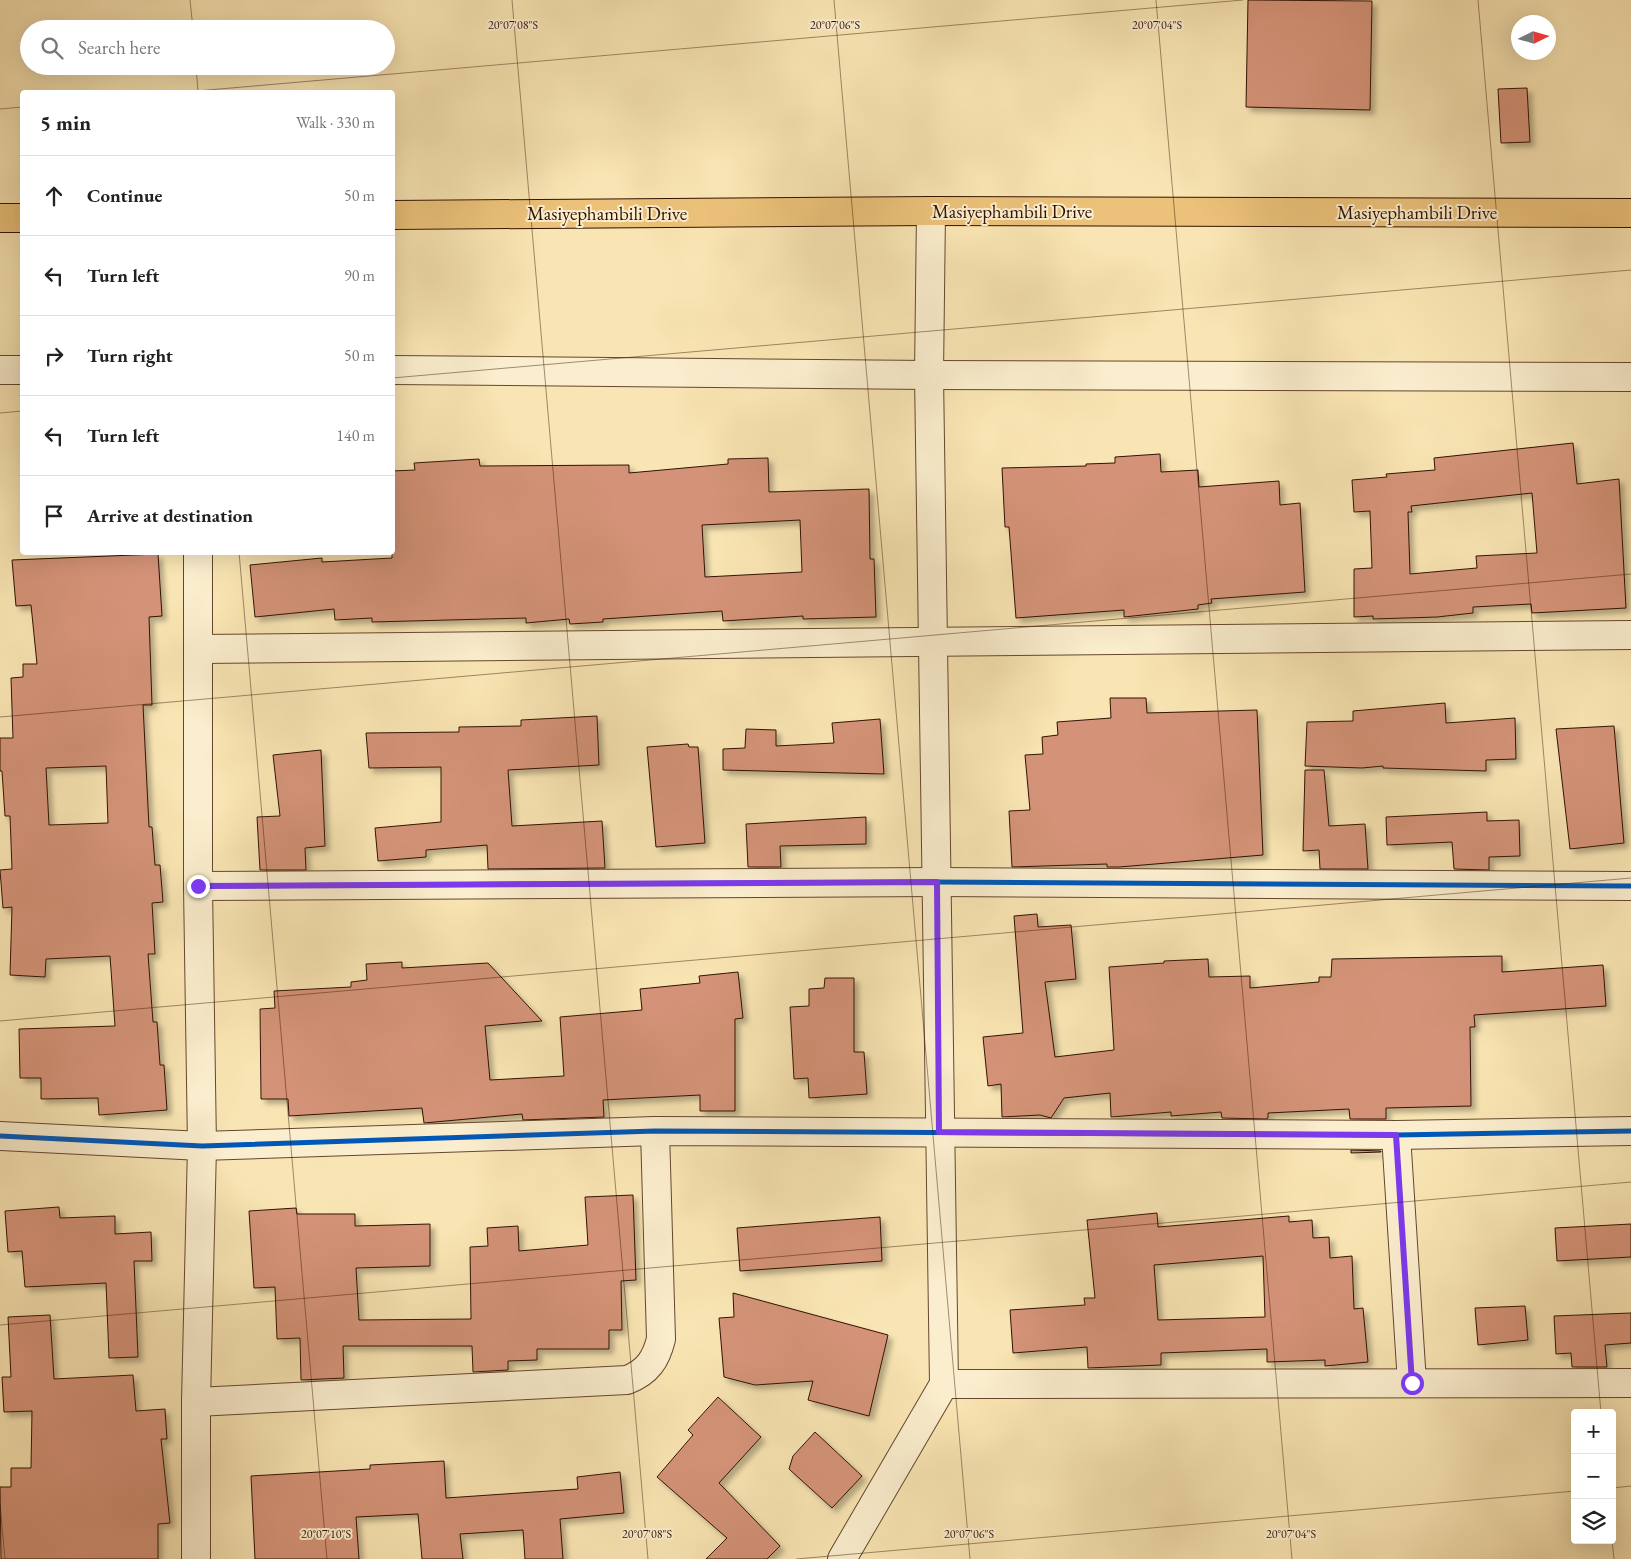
<!DOCTYPE html>
<meta charset="utf-8">
<style>
:root{--surface:#fff;--page:#f2f2f2;--text:#222;--muted:#767676;--line:#e0e0e0}
body{margin:0;font-family:"EB Garamond",serif;background:var(--page);color:var(--text)}
.controls{position:absolute;right:15px;bottom:15px;display:grid;overflow:hidden;border-radius:5px;box-shadow:0 5px 20px #0002}
.controls button{width:45px;height:45px;display:grid;place-items:center;padding:0;border:0;border-bottom:1px solid var(--line);background:var(--surface);color:var(--text);font:25px sans-serif}
.compass{position:absolute;left:1511px;top:15px;width:45px;height:45px;border-radius:50%;background:var(--surface);box-shadow:0 5px 20px #0002;rotate:85deg}
.stop{position:absolute;width:15px;height:15px;margin:-11px;border:4px solid #7c3aed;border-radius:50%;background:#fff}
.stop.end{background:#7c3aed;border-color:#fff;box-shadow:0 1px 5px #0008}
.list{margin:0;padding:0;list-style:none}
h2{display:flex;justify-content:space-between;align-items:center;height:65px;margin:0;padding:0 20px;font-size:21px}
h2 small{font-size:16px;font-weight:400;color:var(--muted)}
.list li{display:grid;grid-template-columns:32px 1fr auto;gap:15px;align-items:center;box-sizing:border-box;height:80px;padding:0 20px;border-top:1px solid var(--line)}
.list b{display:block;font-size:19px;white-space:nowrap}
.list em{font-size:16px;font-style:normal;color:var(--muted)}
.icon{flex:none;width:28px;height:28px;fill:none;stroke:currentColor;stroke-width:2;stroke-linecap:round;stroke-linejoin:round}
.map{position:relative;flex:none;width:1631px;height:1559px;overflow:hidden}
.search{position:absolute;background:var(--surface);box-shadow:0 5px 20px #0002;left:20px;top:20px;width:375px;height:55px;display:flex;align-items:center;gap:12px;box-sizing:border-box;padding:0 18px;border-radius:28px;color:var(--muted);font-size:19px}
.panel{position:absolute;background:var(--surface);box-shadow:0 5px 20px #0002;left:20px;top:90px;width:375px;height:465px;border-radius:5px}
.map>svg:first-child{display:block}
.building{fill:#d49378;stroke:#321202;fill-rule:evenodd;filter:url(#shadow)}
.lines{fill:none;stroke-linecap:round;stroke-linejoin:round}
.street-casing{stroke:#64472e;stroke-width:30}
.primary-casing{stroke:#321202;stroke-width:30}
.street{stroke:#fbeece;stroke-width:28}
.primary{stroke:#ecc27a;stroke-width:28}
.cycleway-casing{stroke:#fbeece;stroke-width:8}
.cycleway{stroke:#0057b8;stroke-width:5}
.route{stroke:#7c3aed;stroke-width:6}
.ticks{fill:none;stroke:#321202;stroke-width:1;stroke-opacity:0.45}
.labels{text-anchor:middle;dominant-baseline:central;stroke-width:4;stroke-linejoin:round;paint-order:stroke}
.street-label{font-size:19px;fill:#321202;stroke:#fbeece}
.ticks-label{font-size:12px;text-anchor:middle;fill:#321202;stroke:#fbeece;stroke-width:4;stroke-linejoin:round;paint-order:stroke}
</style>
<div class="map">
<svg width="1631" height="1559" viewBox="0 0 1631 1559">
<defs>
<filter id="shadow"><feDropShadow dx="4.5" dy="4.5" stdDeviation="2.5" flood-color="#0004"/></filter>
</defs>
<rect width="100%" height="100%" fill="#f9e5b3"/>
<filter id="stains"><feTurbulence type="fractalNoise" baseFrequency=".004" numOctaves="4"/><feColorMatrix values="0 0 0 0 .2 0 0 0 0 .09 0 0 0 0 .02 0 0 0 .5 -.17"/></filter>
<radialGradient id="worn" r=".72"><stop offset=".6" stop-color="#630" stop-opacity="0"/><stop offset="1" stop-color="#630" stop-opacity=".3"/></radialGradient>
<g class="building">
<polygon points="1248,0 1372,1 1370,110 1246,107"/>
<polygon points="1527,88 1530,142 1501,143 1498,89"/>
<path d="M1573 443 1577 484 1619 479 1626 608 1532 613 1531 604 1473 607V613L1437 617 1373 619V616L1354 617V569L1372 568 1370 511 1354 512 1352 480 1387 477 1386 474 1435 470 1434 458ZM1532 493 1537 553 1476 556 1477 568 1410 574 1408 512H1412L1411 506Z"/>
<polygon points="1160,454 1161,472 1198,470 1199,487 1279,481 1280,505 1300,503 1305,592 1211,599 1212,603 1198,605 1198,609 1124,617 1124,610 1016,618 1009,527 1005,527 1002,468 1086,466 1086,464 1115,463 1115,457"/>
<path d="M768 458 769 492 869 489 870 559H874L876 617 803 619V616L723 621 722 611 603 619V622L570 624 569 619 526 623V618L372 622V618L335 620 334 609 255 617 250 565 322 558V562L392 558V471L415 470 414 463 479 459 480 466 629 465V473L728 464V459ZM800 520 802 572 705 577 702 525Z"/>
<path d="M158 554 162 616 149 617 152 705H143L149 827H152L155 865H160L163 902 152 903 155 954H148L153 1022H157L160 1065H164L167 1110 99 1115 98 1098 41 1099V1078H20L19 1029 115 1026 110 956 46 959 45 977 10 975 12 907 3 908 0 870 12 869 10 816H5L2 771H0V738H13L11 678 23 677V664H37L31 605 16 606 12 560ZM106 766 108 823 49 825 46 768Z"/>
<polygon points="1110,698 1146,698 1147,713 1257,710 1263,855 1119,867 1107,867 1107,864 1012,867 1009,811 1030,810 1025,755 1043,754 1042,737 1058,735 1057,722 1111,718"/>
<polygon points="1445,703 1446,723 1515,718 1516,759 1486,760 1486,771 1383,768 1383,766 1362,768 1305,766 1307,722 1353,721 1353,711"/>
<polygon points="597,716 599,765 508,770 512,826 602,821 605,868 488,869 487,845 426,850 426,857 378,861 375,828 441,822 441,767 369,768 366,733 459,732 459,727 521,726 521,720"/>
<polygon points="880,719 884,774 723,770 723,749 745,748 746,729 776,730 776,746 834,743 832,723"/>
<polygon points="1614,726 1624,843 1570,849 1556,729"/>
<polygon points="688,744 689,747 698,747 705,843 656,847 647,747"/>
<polygon points="321,750 325,846 305,848 306,870 260,870 257,817 280,816 273,755"/>
<polygon points="1305,770 1324,770 1329,826 1365,824 1368,869 1320,869 1319,850 1303,851"/>
<polygon points="1487,812 1487,821 1519,820 1520,856 1489,857 1489,870 1454,869 1452,842 1387,845 1386,817"/>
<polygon points="866,817 866,844 780,846 781,867 748,867 746,824"/>
<polygon points="1037,914 1038,927 1071,925 1076,979 1045,982 1055,1057 1114,1050 1109,967 1164,963 1164,961 1208,959 1209,977 1250,976 1250,988 1319,982 1319,977 1331,977 1332,959 1502,956 1502,972 1603,965 1606,1006 1474,1015 1475,1027 1470,1027 1471,1106 1386,1108 1386,1119 1350,1119 1349,1109 1268,1113 1268,1118 1266,1119 1222,1118 1221,1112 1171,1116 1171,1112 1111,1117 1110,1093 1064,1098 1051,1118 1040,1115 1002,1117 1001,1084 988,1086 983,1037 1023,1033 1014,916"/>
<polygon points="402,962 402,968 488,963 542,1021 485,1026 490,1080 564,1076 560,1017 642,1010 640,989 700,983 699,976 738,972 743,1018 735,1019 735,1111 700,1111 700,1095 603,1100 604,1117 523,1120 522,1114 424,1123 422,1108 289,1116 288,1099 261,1099 260,1009 275,1008 274,991 351,987 351,982 367,980 366,964"/>
<polygon points="825,978 854,978 854,1052 864,1052 867,1094 809,1098 808,1078 794,1079 790,1007 809,1006 809,989 824,988"/>
<polygon points="1351,1150 1381,1151 1381,1152 1351,1153"/>
<polygon points="633,1195 636,1280 621,1281 622,1330 609,1330 609,1349 537,1349 537,1360 508,1361 508,1370 473,1372 472,1346 343,1346 344,1378 301,1380 300,1338 277,1339 275,1287 254,1288 249,1211 296,1208 297,1214 355,1214 355,1226 430,1224 430,1266 356,1268 359,1320 471,1319 470,1247 488,1246 487,1228 518,1226 519,1251 588,1245 585,1197"/>
<polygon points="59,1207 60,1218 115,1216 115,1234 151,1232 152,1261 134,1261 138,1357 109,1358 106,1283 25,1287 22,1251 8,1252 5,1211"/>
<path d="M1157 1213 1158 1227 1289 1216V1222L1312 1220 1313 1238 1329 1237 1330 1258 1352 1256 1354 1309 1363 1308 1368 1362 1325 1366V1360L1267 1362V1349L1161 1353V1365L1088 1368 1087 1347 1013 1353 1010 1310 1085 1305 1084 1298H1095L1087 1220ZM1263 1256 1265 1317 1158 1320 1154 1265Z"/>
<polygon points="880,1217 882,1261 740,1271 737,1228"/>
<polygon points="1631,1224 1631,1257 1557,1261 1555,1228"/>
<polygon points="733,1293 888,1335 869,1416 808,1400 813,1381 755,1385 724,1377 719,1318 734,1317"/>
<polygon points="1525,1306 1528,1340 1478,1345 1475,1308"/>
<polygon points="1631,1313 1631,1343 1605,1345 1607,1367 1572,1367 1571,1353 1556,1354 1554,1316"/>
<polygon points="50,1315 54,1379 133,1375 136,1411 165,1409 167,1439 161,1439 170,1523 158,1524 158,1559 1,1559 0,1487 11,1487 11,1468 31,1468 32,1411 4,1412 2,1377 11,1377 8,1317"/>
<polygon points="718,1397 761,1437 719,1483 780,1546 767,1559 706,1559 727,1538 657,1477 693,1435 688,1430"/>
<polygon points="815,1432 862,1476 832,1508 789,1469 793,1456"/>
<polygon points="444,1461 446,1498 578,1489 577,1477 620,1472 624,1513 560,1519 563,1559 525,1559 523,1530 460,1534 463,1559 422,1559 418,1514 356,1517 359,1559 255,1559 251,1476 370,1469 370,1465"/>
</g>
<g class="lines">
<defs>
<g id="street">
<polyline points="0,370 22,370"/>
<polyline points="392,370 929,375 1631,377"/>
<polyline points="199,649 1631,635"/>
<polyline points="198,886 937,882 1631,886"/>
<polyline points="1396,1135 1412,1383"/>
<polyline points="0,1136 202,1146 655,1131 1396,1135 1631,1131"/>
<polyline points="944,1384 1631,1383"/>
<path d="M196 1402 627 1380C648 1372 656 1359 661 1339L655 1131"/>
<polyline points="196,1559 196,1402 202,1146 198,886 198,552"/>
<polyline points="842,1559 944,1384 929,375 931,211"/>
</g>
<g id="primary">
<polyline points="392,215 931,211 1631,213"/>
<polyline points="0,218 22,218"/>
</g>
</defs>
<use href="#street" class="street-casing"/>
<use href="#primary" class="primary-casing"/>
<use href="#street" class="street"/>
<use href="#primary" class="primary"/>
<defs>
<g id="cycleway">
<polyline points="198,886 937,882 1631,886"/>
<polyline points="0,1136 202,1146 655,1131 1396,1135 1631,1131"/>
</g>
</defs>
<use href="#cycleway" class="cycleway-casing"/>
<use href="#cycleway" class="cycleway"/>
</g>
<g class="lines">
<polyline class="route" points="198,886 937,882 939,1132 1396,1135 1412,1383"/>
</g>
<path class="ticks" d="M190 0 193 29M512 0 648 1559M834 0 970 1559M1156 0 1292 1559M1478 0 1601 1413M196 66 198 92M185 92 1243 0M0 109 22 107M392 378 1631 270M0 413 22 411M239 552 327 1559M0 717 1631 574M0 1021 1631 878M0 1325 1631 1182M1612 1488 1631 1486M0 1504 5 1559M1612 1540 1614 1559M796 1559 1575 1491"/>
<g class="labels">
<g class="street-label">
<text x="1012" y="211">Masiyephambili Drive</text>
<text x="1417" y="212">Masiyephambili Drive</text>
<text x="607" y="213">Masiyephambili Drive</text>
</g>
</g>
<g class="ticks-label">
<text x="513" y="29">20°07'08"S</text>
<text x="835" y="29">20°07'06"S</text>
<text x="1157" y="29">20°07'04"S</text>
<text x="326" y="1538">20°07'10"S</text>
<text x="647" y="1538">20°07'08"S</text>
<text x="969" y="1538">20°07'06"S</text>
<text x="1291" y="1538">20°07'04"S</text>
</g>
<rect width="100%" height="100%" filter="url(#stains)"/>
<rect width="100%" height="100%" fill="url(#worn)"/>
</svg>
<div class="controls">
<button>+</button>
<button>−</button>
<button><svg class="icon" aria-label="layers" viewBox="0 0 24 24"><path d="M12 4l9 5-9 5-9-5zM3 14l9 5 9-5"/></svg></button>
</div>
<svg class="compass" viewBox="-18 -18 36 36"><path d="M0-13l5 13h-10z" fill="#e53935"/><path d="M0 13l5-13h-10z" fill="#767676"/></svg>
<div class="stop" style="left:1412px;top:1383px"></div>
<div class="stop end" style="left:198px;top:886px"></div>
<div class="search"><svg class="icon" aria-label="search" viewBox="0 0 24 24"><circle cx="10" cy="10" r="6"/><path d="M15 15l6 6"/></svg>Search here</div>
<section class="panel">
<h2>5 min<small>Walk · 330 m</small></h2>
<ul class="list">
<li><svg class="icon" aria-label="ahead" viewBox="0 0 24 24"><path d="M12 20V5M6 11l6-6 6 6"/></svg><div><b>Continue</b></div><em>50 m</em></li>
<li><svg class="icon" aria-label="left" viewBox="0 0 24 24"><path d="M17 20v-9H6M10 6l-5 5 5 5"/></svg><div><b>Turn left</b></div><em>90 m</em></li>
<li><svg class="icon" aria-label="right" viewBox="0 0 24 24"><path d="M7 20v-9h11M14 6l5 5-5 5"/></svg><div><b>Turn right</b></div><em>50 m</em></li>
<li><svg class="icon" aria-label="left" viewBox="0 0 24 24"><path d="M17 20v-9H6M10 6l-5 5 5 5"/></svg><div><b>Turn left</b></div><em>140 m</em></li>
<li><svg class="icon" aria-label="arrive" viewBox="0 0 24 24"><path d="M6 21V4h12l-3 4 3 4H6"/></svg><div><b>Arrive at destination</b></div></li>
</ul>
</section>
</div>
